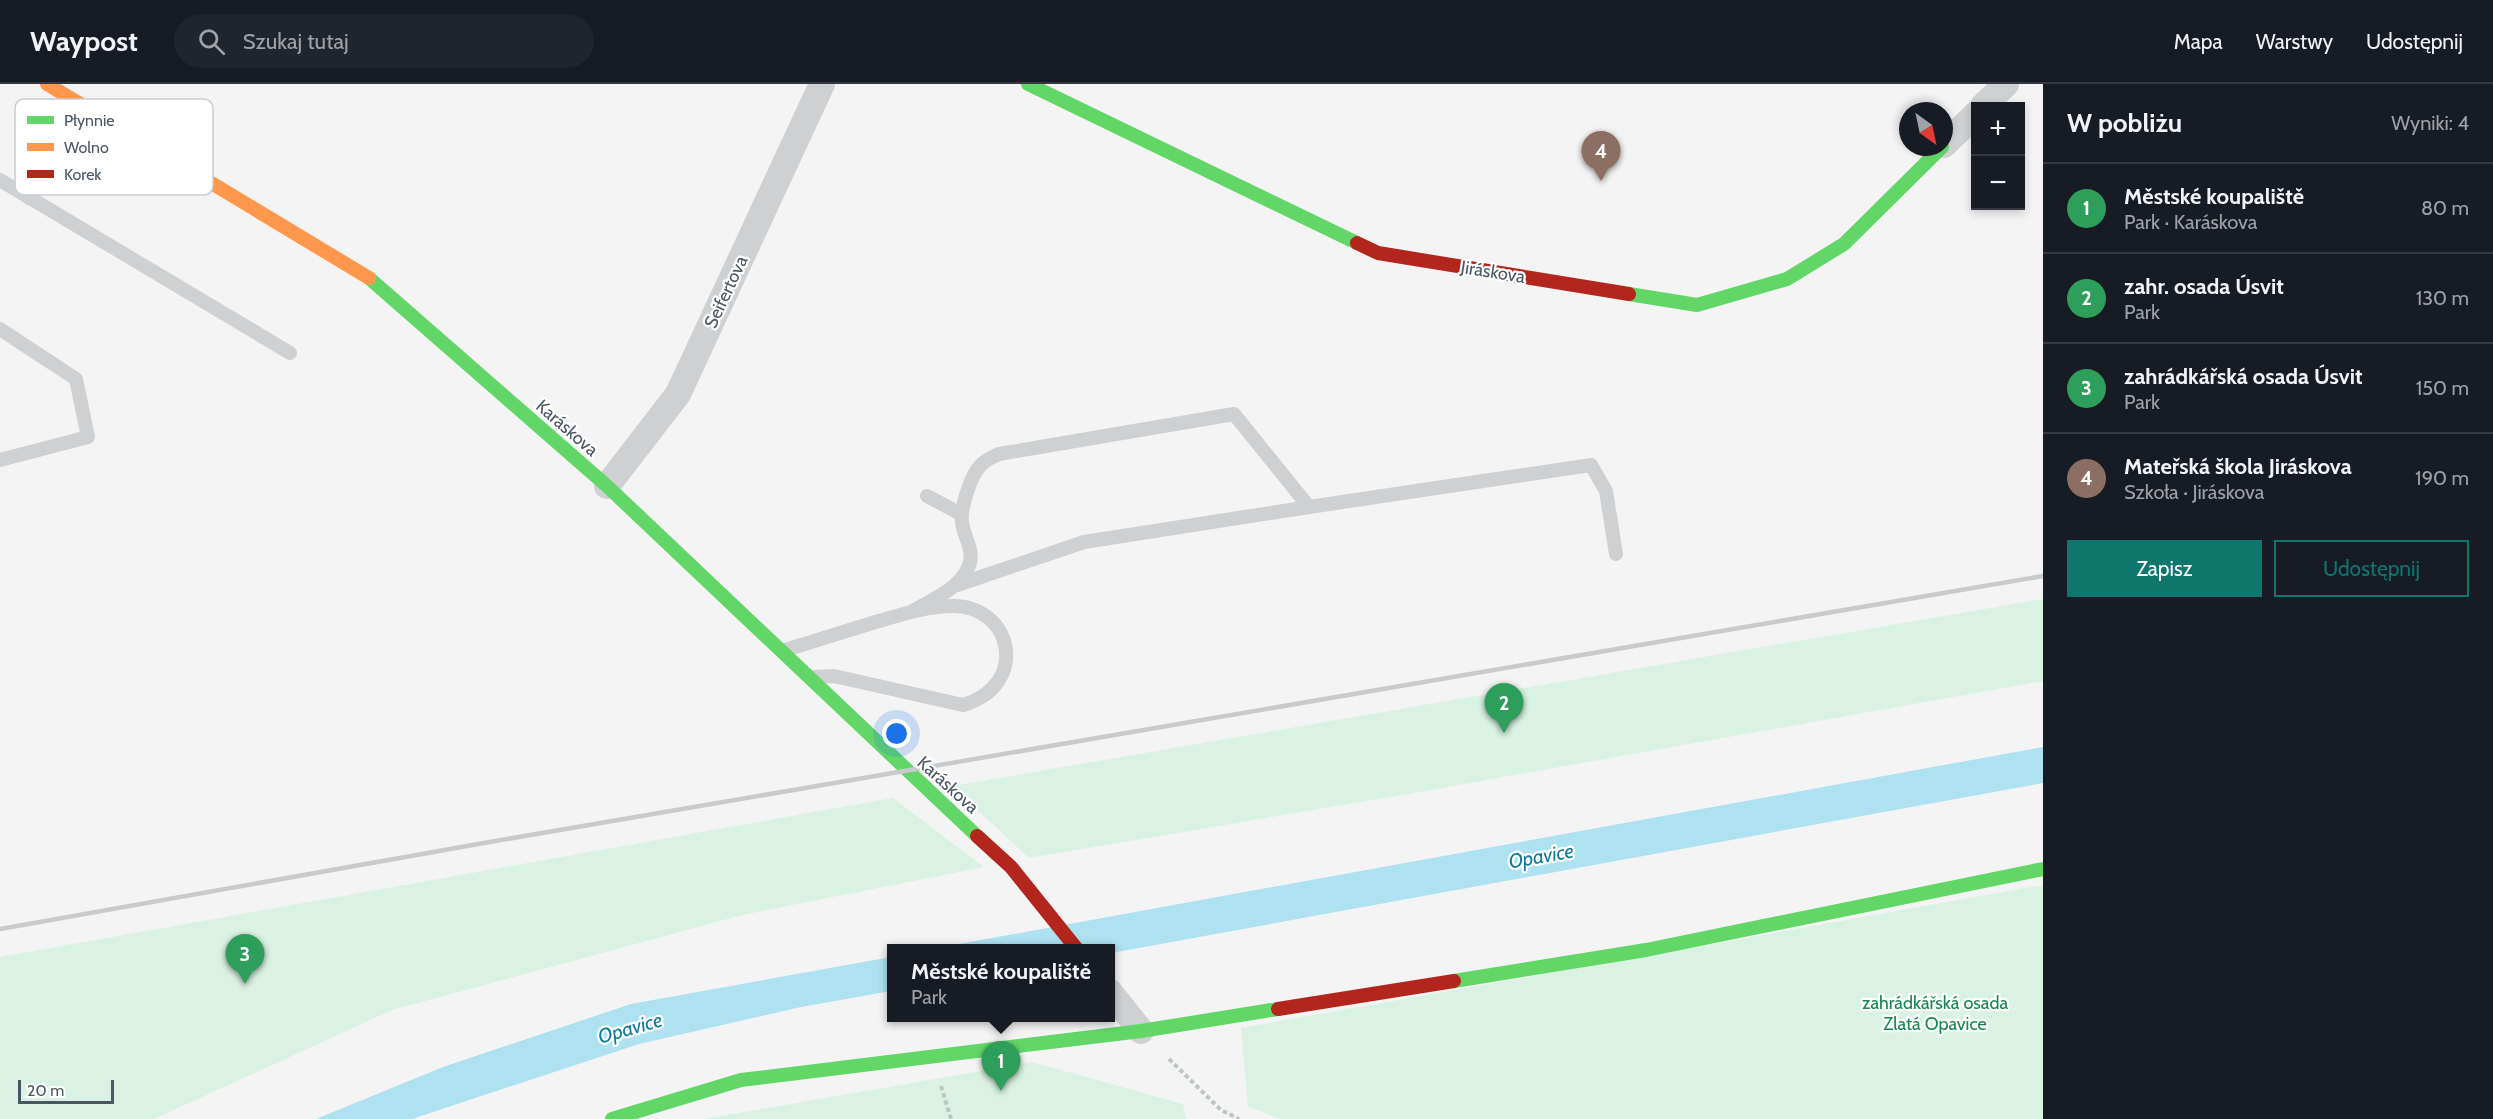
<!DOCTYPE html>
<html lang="pl">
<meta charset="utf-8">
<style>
:root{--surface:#171b24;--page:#20242c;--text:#f1f3f6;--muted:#9ea1a6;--line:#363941;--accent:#0f766e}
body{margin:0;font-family:Cabin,sans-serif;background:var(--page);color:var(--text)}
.controls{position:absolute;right:18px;top:18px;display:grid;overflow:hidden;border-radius:0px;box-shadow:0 3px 9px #0003}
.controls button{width:54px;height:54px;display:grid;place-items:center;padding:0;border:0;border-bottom:2px solid var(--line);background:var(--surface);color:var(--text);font:30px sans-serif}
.compass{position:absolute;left:1899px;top:18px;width:54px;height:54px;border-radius:50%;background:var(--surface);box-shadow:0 3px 9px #0003;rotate:147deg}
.scale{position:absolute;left:18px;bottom:15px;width:96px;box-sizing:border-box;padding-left:6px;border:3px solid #4a5661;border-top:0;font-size:16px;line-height:21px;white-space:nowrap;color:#4a5661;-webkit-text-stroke:4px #fff;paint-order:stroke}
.you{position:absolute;left:897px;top:650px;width:21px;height:21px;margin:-15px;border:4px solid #fff;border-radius:50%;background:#1a73e8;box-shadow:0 0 0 9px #1a73e833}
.badge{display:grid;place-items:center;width:39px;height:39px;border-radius:50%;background:var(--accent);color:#fff;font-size:20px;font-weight:700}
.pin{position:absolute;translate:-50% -50px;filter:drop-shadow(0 2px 3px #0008)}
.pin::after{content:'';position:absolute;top:32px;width:21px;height:18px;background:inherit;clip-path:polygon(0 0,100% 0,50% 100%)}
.popup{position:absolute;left:887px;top:860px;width:228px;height:78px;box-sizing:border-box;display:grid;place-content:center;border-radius:0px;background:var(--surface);filter:drop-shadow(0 2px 4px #0005);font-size:20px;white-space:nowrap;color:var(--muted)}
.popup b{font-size:22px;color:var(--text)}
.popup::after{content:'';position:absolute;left:50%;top:100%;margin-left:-12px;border:12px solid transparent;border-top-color:var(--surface)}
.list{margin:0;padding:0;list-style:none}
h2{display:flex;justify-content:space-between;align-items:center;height:78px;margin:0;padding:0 24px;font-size:26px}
h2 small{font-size:20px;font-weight:400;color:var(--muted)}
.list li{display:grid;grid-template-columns:39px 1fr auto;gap:18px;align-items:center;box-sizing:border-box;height:90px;padding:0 24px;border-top:2px solid var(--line)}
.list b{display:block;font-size:22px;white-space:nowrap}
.list p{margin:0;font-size:20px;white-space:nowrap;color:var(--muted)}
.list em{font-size:20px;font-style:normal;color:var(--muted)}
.actions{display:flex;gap:12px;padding:18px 24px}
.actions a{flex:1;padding:14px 0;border:2px solid var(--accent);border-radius:0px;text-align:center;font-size:21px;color:var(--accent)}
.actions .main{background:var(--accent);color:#fff}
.icon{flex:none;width:33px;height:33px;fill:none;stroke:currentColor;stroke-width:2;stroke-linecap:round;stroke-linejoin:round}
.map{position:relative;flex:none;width:2043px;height:1035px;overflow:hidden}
header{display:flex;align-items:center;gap:36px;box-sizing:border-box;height:84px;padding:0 30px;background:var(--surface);border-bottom:2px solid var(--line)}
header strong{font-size:28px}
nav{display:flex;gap:33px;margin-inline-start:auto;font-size:21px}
.search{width:420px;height:54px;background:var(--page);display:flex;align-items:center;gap:15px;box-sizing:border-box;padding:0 21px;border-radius:33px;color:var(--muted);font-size:22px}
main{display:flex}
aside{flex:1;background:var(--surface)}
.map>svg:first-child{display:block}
.green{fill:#d9f2e3}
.water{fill:#aee2f0}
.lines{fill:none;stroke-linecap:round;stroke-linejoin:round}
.path{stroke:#bcc7c4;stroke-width:4;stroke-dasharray:4.5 3;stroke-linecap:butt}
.lane{stroke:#ced0d2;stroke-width:14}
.street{stroke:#ced0d2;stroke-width:26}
.fast{stroke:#63d668;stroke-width:14}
.slow{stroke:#ff974d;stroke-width:14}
.jam{stroke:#b3261e;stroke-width:14}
.rail{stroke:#c9cacc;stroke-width:4.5}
.labels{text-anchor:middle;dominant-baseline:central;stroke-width:4.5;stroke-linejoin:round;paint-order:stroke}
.street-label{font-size:18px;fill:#4a5661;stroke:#fff}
.park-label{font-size:18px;fill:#17864f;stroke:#fff}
.water-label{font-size:20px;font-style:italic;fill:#0c7c9b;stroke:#fff}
.key{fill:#fff;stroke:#c9ccd0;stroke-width:1.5}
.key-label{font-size:16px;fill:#4a5661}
</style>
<header>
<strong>Waypost</strong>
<div class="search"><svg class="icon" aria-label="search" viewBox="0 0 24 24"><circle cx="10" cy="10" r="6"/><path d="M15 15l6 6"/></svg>Szukaj tutaj</div>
<nav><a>Mapa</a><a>Warstwy</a><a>Udostępnij</a></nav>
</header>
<main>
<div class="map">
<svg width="2043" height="1035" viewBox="0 0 2043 1035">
<rect width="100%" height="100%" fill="#f4f4f4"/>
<g class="green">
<polygon points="2043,515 2043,597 1408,710 1029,774 952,702"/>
<polygon points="893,714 984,783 742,831 392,926 154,1035 0,1035 0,873"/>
<polygon points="2043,801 2043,1035 1280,1035 1248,1022 1241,944"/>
<polygon points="1032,978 1183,1020 1186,1035 704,1035"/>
</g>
<g class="water">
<polygon points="2043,663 2043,699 1111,869 1110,864 937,864"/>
<polygon points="891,873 891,907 801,923 639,960 412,1035 316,1035 443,983 631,920"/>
</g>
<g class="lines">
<g class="path">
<polyline points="1169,975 1221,1026 1239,1035"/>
<polyline points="941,1002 951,1035"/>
</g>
<g class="lane">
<polyline points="0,96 290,269"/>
<polyline points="29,114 88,25"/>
<polyline points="0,245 76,295 88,353 0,376"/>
<polyline points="927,412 961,430"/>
<polyline points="1309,423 1591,381 1606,407 1616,470"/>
<path d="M913 527C931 516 957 506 967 486 977 468 964 455 962 438 960 425 971 391 980 382 985 376 992 373 999 370L1234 330 1309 423 1084 458 954 502"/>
<path d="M782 567C811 558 840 549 869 540 897 532 925 522 954 522 1013 523 1030 601 963 621L834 592 814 593"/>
</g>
<g class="street">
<polyline points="1983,22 2006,0"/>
<polyline points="1944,61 1976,30"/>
<polyline points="607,402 678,310 822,0"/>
<polyline points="1110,908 1141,947"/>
</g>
<g class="fast">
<polyline points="1028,0 1357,159"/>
<polyline points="369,194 607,402 977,752"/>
<polyline points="1629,210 1697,221 1787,195 1844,160 1942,63"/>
<polyline points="1454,897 1646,866 2043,785"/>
<polyline points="612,1035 741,996 1141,947 1278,925"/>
</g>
<polyline class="slow" points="47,0 369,194"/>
<g class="jam">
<polyline points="1357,159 1378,169 1629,210"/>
<polyline points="977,752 1011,783 1076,864"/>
<polyline points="1278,925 1454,897"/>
</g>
<polyline class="rail" points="0,845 484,759 2043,492"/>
</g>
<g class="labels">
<g class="street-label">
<text transform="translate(1493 188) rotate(9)">Jiráskova</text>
<text transform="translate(726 208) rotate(-65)">Seifertova</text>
<text transform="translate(567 344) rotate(41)">Karáskova</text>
<text transform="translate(948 701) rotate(42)">Karáskova</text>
</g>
<g class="park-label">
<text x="1935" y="919">zahrádkářská osada<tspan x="1935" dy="21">Zlatá Opavice</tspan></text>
</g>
<g class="water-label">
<text transform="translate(1541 772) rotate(-10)">Opavice</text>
<text transform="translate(630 944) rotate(-16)">Opavice</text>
</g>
</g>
<rect x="15" y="15" width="198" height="96" rx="9" class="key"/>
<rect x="27" y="32" width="27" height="8" fill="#63d668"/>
<rect x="27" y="59" width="27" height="8" fill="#ff974d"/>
<rect x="27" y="86" width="27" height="8" fill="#b3261e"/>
<g class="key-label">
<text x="64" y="42">Płynnie</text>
<text x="64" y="69">Wolno</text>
<text x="64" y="96">Korek</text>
</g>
</svg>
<div class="controls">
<button>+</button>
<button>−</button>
</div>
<svg class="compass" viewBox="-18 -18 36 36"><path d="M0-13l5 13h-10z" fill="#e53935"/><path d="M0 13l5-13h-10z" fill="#9ea1a6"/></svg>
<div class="scale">20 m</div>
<div class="you"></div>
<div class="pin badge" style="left:1001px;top:1007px;background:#2e9e5b">1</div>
<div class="popup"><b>Městské koupaliště</b>Park</div>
<div class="pin badge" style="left:1504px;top:649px;background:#2e9e5b">2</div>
<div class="pin badge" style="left:245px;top:900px;background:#2e9e5b">3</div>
<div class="pin badge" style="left:1601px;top:97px;background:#8d6e63">4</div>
</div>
<aside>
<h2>W pobliżu<small>Wyniki: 4</small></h2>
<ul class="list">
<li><span class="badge" style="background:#2e9e5b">1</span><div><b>Městské koupaliště</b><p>Park · Karáskova</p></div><em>80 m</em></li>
<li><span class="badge" style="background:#2e9e5b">2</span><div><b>zahr. osada Úsvit</b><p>Park</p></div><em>130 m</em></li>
<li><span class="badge" style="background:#2e9e5b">3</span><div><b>zahrádkářská osada Úsvit</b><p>Park</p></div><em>150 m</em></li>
<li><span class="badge" style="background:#8d6e63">4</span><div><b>Mateřská škola Jiráskova</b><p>Szkoła · Jiráskova</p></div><em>190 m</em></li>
</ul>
<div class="actions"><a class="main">Zapisz</a><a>Udostępnij</a></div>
</aside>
</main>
